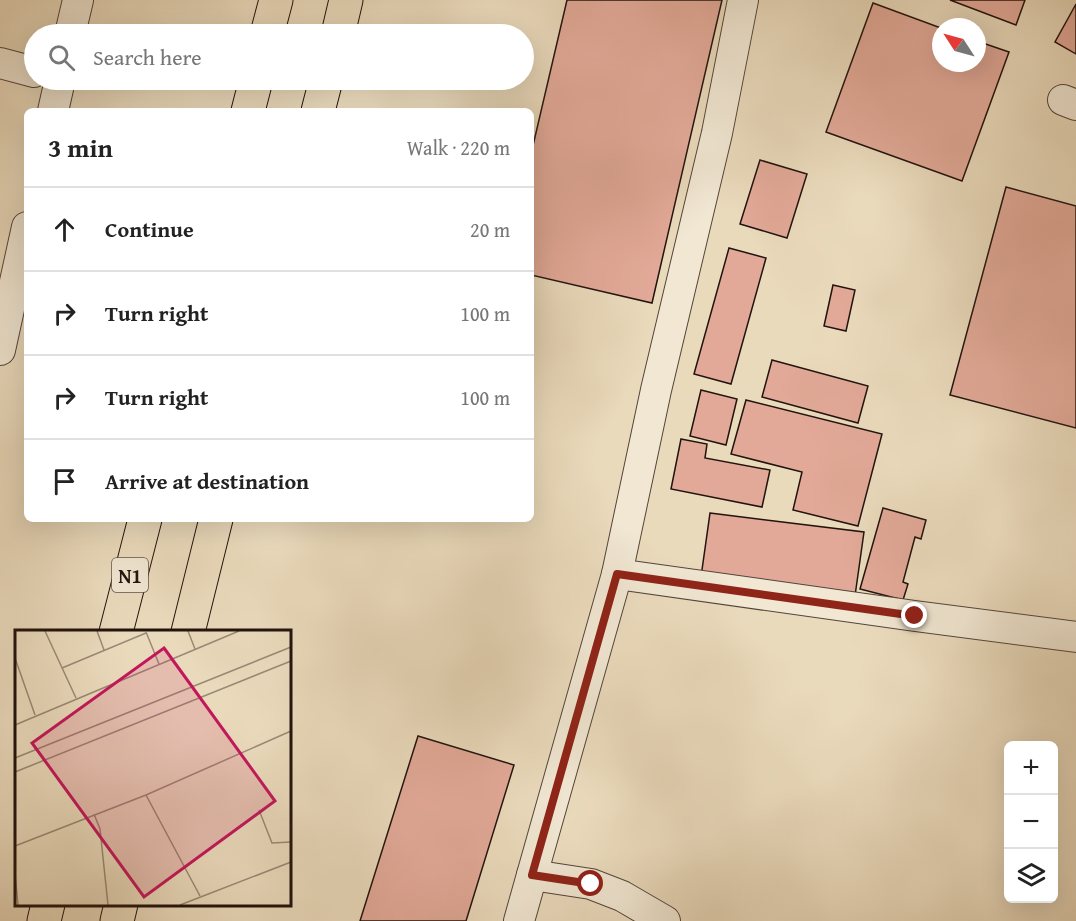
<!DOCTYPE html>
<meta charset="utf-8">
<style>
:root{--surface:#fff;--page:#f2f2f2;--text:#222;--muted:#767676;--line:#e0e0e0}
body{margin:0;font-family:"Gentium Book Plus",serif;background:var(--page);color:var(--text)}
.controls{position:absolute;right:18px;bottom:18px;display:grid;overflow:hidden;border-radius:9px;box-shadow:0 6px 24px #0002}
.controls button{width:54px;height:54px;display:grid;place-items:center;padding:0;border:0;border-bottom:2px solid var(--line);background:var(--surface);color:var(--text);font:30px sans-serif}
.compass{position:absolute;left:932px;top:18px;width:54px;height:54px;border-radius:50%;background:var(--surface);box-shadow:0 6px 24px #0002;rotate:306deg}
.stop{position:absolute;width:18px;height:18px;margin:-14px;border:4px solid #8f2418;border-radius:50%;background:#fff}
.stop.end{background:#8f2418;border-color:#fff;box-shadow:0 2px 6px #0008}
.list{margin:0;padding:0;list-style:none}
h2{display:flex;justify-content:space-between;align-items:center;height:78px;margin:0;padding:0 24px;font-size:26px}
h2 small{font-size:20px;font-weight:400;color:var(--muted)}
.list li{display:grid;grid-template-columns:39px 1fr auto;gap:18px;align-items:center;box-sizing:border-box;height:84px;padding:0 24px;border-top:2px solid var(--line)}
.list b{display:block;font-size:22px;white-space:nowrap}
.list em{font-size:20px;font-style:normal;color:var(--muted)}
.icon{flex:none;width:33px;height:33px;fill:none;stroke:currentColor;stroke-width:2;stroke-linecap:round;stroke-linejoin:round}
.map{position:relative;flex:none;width:1076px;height:921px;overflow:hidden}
.search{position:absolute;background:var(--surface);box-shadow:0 6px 24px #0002;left:24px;top:24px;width:510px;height:66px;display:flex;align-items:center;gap:15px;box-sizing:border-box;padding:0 21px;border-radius:33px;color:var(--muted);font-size:22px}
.panel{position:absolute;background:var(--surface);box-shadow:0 6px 24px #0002;left:24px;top:108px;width:510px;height:414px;border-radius:9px}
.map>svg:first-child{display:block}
.building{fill:#e2a998;stroke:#21130e;stroke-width:1.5}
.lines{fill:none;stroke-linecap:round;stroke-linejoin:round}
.minor-casing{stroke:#53453a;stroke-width:32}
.highway-casing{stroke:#21130e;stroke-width:35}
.minor{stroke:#f1e7d3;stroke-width:30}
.highway{stroke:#eadabc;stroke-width:33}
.route{stroke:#8f2418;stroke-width:8}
.labels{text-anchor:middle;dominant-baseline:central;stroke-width:4.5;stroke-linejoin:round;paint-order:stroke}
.shield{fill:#f1e7d3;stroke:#5f5349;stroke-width:1.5}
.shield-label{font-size:20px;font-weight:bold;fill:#21130e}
.inset-road{fill:none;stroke:#9a8a76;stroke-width:1.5}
.view{fill:#c2185b;fill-opacity:0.15;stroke:#c2185b;stroke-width:3}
.inset-edge{fill:none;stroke:#21130e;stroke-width:3}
</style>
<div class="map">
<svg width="1076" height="921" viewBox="0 0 1076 921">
<rect width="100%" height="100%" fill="#eadabc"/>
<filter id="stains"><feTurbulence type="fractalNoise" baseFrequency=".00333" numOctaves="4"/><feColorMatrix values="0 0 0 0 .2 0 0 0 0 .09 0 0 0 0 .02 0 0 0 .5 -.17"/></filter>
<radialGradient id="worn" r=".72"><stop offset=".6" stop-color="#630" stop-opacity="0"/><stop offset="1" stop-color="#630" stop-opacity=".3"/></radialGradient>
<g class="building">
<polygon points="567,0 722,0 652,303 531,275 531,154"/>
<polygon points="950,0 1025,0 1016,25"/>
<polygon points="873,3 941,28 941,63 977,63 977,41 1009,52 962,181 826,132"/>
<polygon points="1076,4 1076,54 1055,42"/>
<polygon points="760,160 807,174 787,238 740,224"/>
<polygon points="1006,187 1076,206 1076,428 950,395"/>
<polygon points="729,248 766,258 731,384 694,374"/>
<polygon points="833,285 855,290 846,331 824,326"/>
<polygon points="772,360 868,386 858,423 762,397"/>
<polygon points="701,390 737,399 726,445 690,436"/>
<polygon points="746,400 882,434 858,526 793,510 802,472 731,454"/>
<polygon points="681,439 707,444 705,458 770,470 762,507 671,489"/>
<polygon points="883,508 926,520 921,539 915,537 903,582 908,584 903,600 860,589"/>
<polygon points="710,513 864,532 854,603 700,584"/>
<polygon points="418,736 514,765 466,921 360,921"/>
</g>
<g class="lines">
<defs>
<g id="minor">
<polyline points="70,34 78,0"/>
<polyline points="0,63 34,72"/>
<polyline points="1063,100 1076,105"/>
<polyline points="53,111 60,80"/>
<polyline points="0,350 27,227"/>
<polyline points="617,574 915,616 1076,637"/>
<polyline points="532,875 591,884 622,896 665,921"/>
<polyline points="519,921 617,574 656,390 717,133 743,0"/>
</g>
<g id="highway">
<polyline points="267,34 276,0"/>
<polyline points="338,34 346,0"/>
<polyline points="248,111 256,80"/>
<polyline points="318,111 326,80"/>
<polyline points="116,632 145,519"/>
<polyline points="188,632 216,519"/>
<polyline points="44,921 48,904"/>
<polyline points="117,921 121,904"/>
</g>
</defs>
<use href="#minor" class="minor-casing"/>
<use href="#highway" class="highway-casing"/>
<use href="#minor" class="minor"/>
<use href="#highway" class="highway"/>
</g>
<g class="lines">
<polyline class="route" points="591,884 532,875 617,574 915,616"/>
</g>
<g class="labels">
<rect class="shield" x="112" y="558" width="36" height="34" rx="4.5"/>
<g class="shield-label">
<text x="130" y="575">N1</text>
</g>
</g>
<g transform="translate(15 630)">
<rect width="276" height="276" fill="#eadabc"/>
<path class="inset-road" d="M30 1 61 68M82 1 89 20M173 1 180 19M131 2 144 34M0 28 20 85M47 38 131 3M0 95 224 1M0 128 276 17M0 142 276 31M131 165 185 266M244 180 257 213 276 212M79 184 85 199 93 275M0 216 131 165 276 101M0 244 3 275M165 275 276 232"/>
<path class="view" d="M149 18 260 171 129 267 17 113Z"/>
<rect width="276" height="276" class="inset-edge"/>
</g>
<rect width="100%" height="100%" filter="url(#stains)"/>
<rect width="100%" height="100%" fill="url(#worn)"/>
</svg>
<div class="controls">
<button>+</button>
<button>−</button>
<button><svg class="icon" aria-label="layers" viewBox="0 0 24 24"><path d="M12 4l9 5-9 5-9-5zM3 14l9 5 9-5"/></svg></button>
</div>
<svg class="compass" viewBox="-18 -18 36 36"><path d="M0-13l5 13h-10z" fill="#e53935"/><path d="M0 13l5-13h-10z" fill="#767676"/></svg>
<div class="stop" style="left:591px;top:884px"></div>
<div class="stop end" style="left:915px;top:616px"></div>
<div class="search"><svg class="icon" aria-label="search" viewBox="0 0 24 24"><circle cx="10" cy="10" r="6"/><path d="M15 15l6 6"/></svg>Search here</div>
<section class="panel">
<h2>3 min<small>Walk · 220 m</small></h2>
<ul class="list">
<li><svg class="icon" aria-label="ahead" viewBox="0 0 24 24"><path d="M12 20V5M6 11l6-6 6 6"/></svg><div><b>Continue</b></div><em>20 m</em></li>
<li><svg class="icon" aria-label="right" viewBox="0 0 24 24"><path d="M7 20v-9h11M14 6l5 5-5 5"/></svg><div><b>Turn right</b></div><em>100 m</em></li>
<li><svg class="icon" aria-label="right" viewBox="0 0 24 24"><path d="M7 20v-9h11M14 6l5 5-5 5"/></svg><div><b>Turn right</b></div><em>100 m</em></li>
<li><svg class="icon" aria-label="arrive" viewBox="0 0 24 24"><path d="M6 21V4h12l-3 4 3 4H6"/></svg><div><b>Arrive at destination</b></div></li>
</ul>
</section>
</div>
